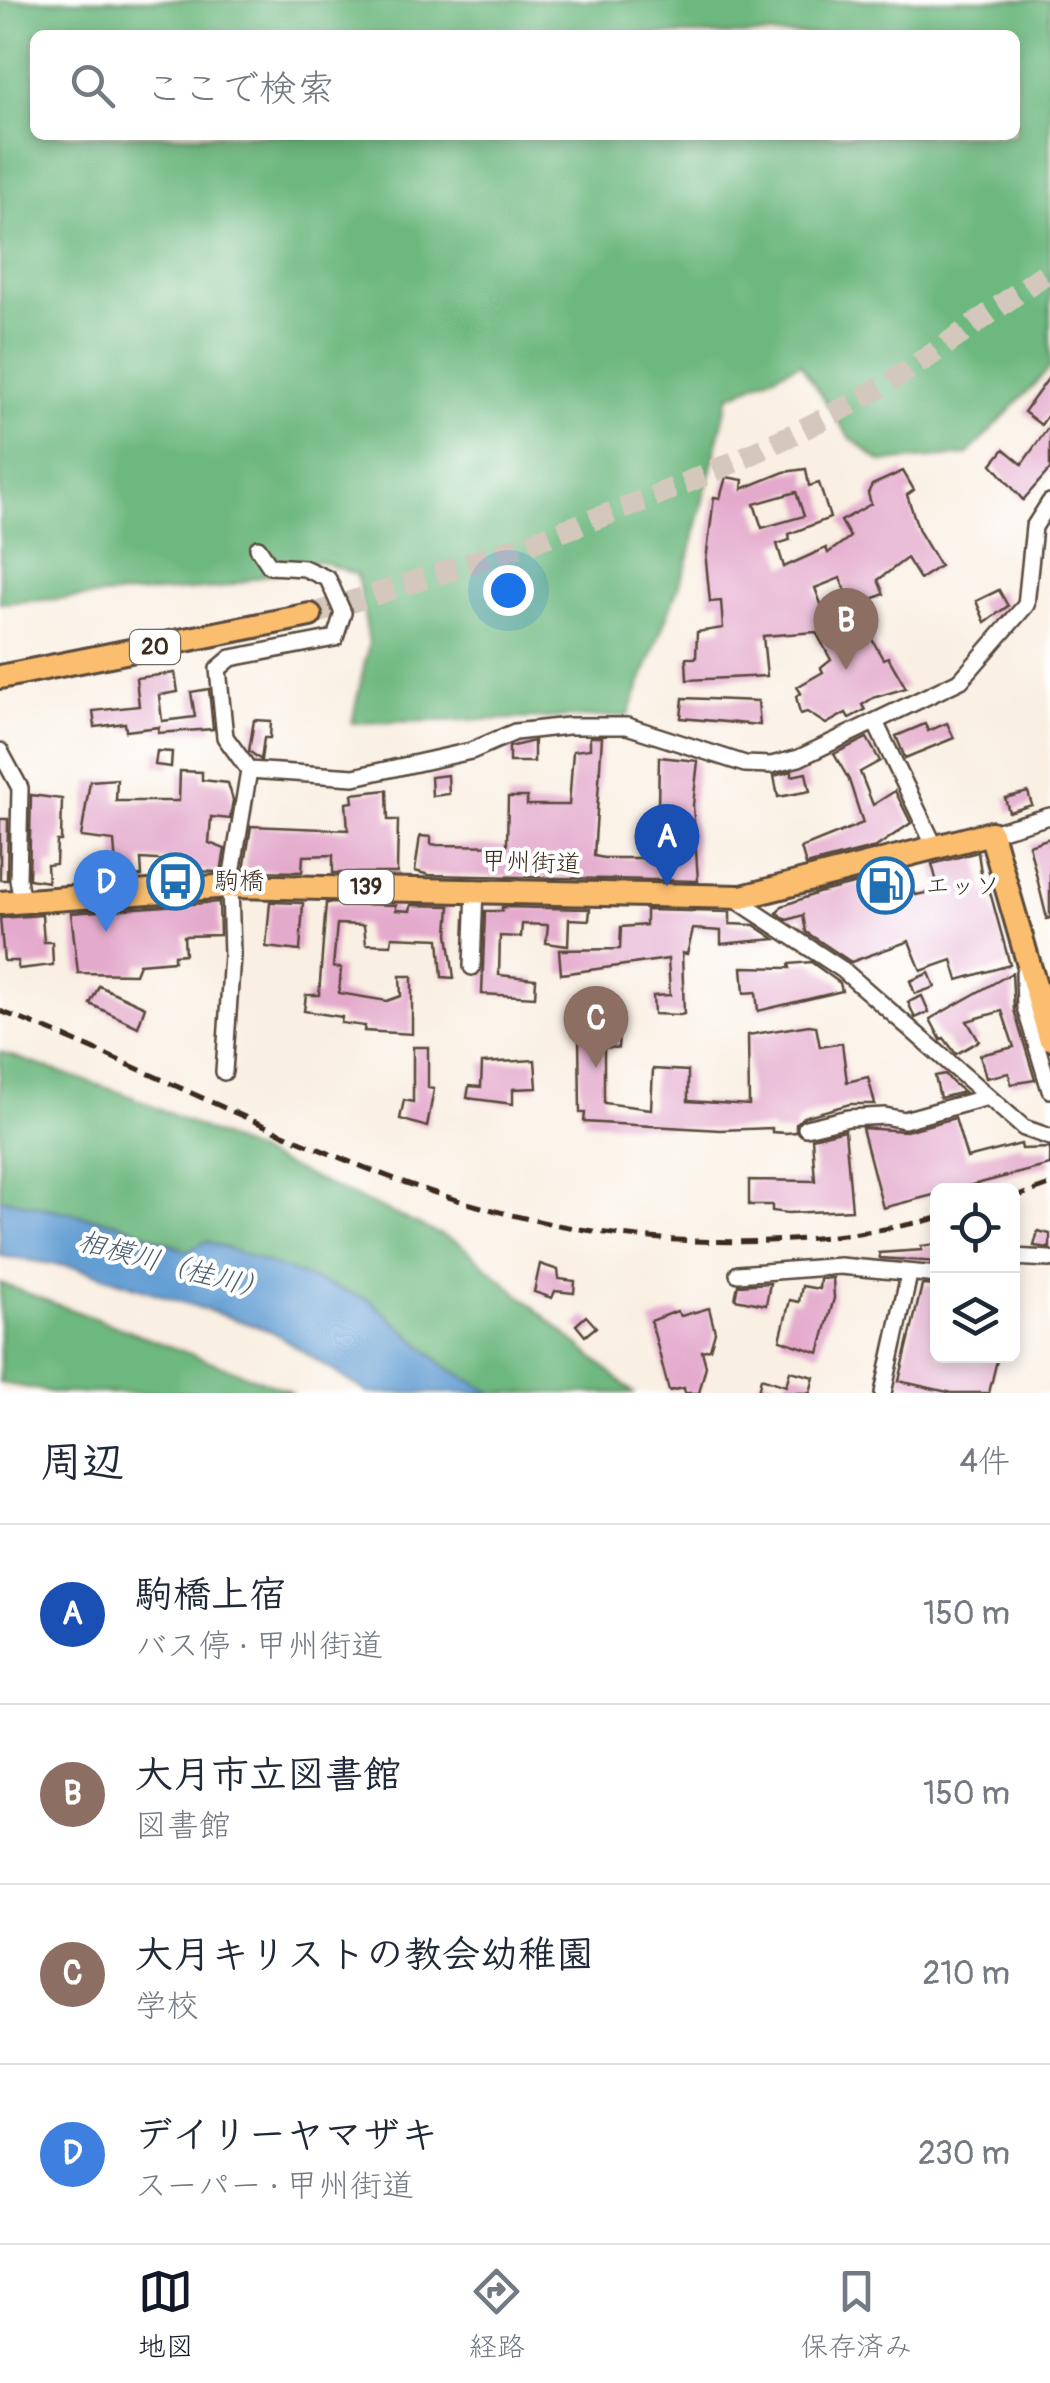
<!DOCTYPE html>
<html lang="ja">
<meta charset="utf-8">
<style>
:root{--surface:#fff;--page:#f2f2f3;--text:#1f2937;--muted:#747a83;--line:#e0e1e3;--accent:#111827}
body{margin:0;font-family:Pangolin,"Klee One",sans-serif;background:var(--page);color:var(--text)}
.controls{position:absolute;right:30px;bottom:30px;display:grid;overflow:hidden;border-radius:15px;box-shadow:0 5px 15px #0003}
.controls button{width:90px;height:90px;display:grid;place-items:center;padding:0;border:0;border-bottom:2px solid var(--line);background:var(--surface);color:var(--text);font:50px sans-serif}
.you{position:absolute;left:508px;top:590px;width:35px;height:35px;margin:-25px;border:8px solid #fff;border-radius:50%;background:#1a73e8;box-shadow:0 0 0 15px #1a73e833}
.badge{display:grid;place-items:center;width:65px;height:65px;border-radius:50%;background:var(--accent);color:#fff;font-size:32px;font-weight:700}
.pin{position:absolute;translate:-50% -82px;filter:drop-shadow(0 2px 5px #0008)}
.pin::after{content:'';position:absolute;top:52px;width:35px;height:30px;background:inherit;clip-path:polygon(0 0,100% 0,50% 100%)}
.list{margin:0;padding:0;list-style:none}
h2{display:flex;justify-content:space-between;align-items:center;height:130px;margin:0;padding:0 40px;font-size:42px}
h2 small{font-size:32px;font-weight:400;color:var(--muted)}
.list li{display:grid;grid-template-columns:65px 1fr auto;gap:30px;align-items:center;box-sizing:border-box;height:180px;padding:0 40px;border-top:2px solid var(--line)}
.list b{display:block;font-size:38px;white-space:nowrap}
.list p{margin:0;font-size:32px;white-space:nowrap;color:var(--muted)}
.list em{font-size:32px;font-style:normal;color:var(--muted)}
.icon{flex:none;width:55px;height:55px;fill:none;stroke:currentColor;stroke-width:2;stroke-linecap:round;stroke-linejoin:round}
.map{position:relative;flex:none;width:1050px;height:1393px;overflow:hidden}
.search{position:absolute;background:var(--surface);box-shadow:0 5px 15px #0003;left:30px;right:30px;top:30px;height:110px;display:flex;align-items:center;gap:25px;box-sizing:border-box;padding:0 35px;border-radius:15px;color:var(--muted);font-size:38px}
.sheet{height:850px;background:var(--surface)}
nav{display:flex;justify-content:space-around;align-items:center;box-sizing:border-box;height:140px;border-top:2px solid var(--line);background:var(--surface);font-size:28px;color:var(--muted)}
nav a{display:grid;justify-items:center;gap:5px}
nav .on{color:var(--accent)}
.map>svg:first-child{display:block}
.forest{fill:#6db87f;stroke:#54714e;stroke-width:2.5;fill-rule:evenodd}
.water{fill:#649ed3;stroke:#506478;stroke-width:2.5}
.building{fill:#e4aacc;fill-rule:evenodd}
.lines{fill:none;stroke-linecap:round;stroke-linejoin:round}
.highway-tunnel{stroke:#d3c8bb;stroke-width:22;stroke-dasharray:22 11;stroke-linecap:butt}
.minor-casing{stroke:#58483b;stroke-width:20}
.highway-casing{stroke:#58483b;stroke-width:28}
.minor{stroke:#fff;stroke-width:15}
.highway{stroke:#fbbe6e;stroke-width:22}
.rail{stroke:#3b2a1e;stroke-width:5;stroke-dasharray:15 8;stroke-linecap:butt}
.labels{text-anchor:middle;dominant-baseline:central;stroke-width:8;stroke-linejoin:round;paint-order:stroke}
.shield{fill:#fff;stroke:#766a62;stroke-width:2.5}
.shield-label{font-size:22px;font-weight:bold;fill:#3b2a1e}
.street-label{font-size:25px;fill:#3b2a1e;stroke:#fff}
.poi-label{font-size:25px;fill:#3b2a1e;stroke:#fff;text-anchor:start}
.water-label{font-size:28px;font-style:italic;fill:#4d5e6f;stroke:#fff}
</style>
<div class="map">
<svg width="1050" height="1393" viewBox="0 0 1050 1393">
<rect width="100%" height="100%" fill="#fff"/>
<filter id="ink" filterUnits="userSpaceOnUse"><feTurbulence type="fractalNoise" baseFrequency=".01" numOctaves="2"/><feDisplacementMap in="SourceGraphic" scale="20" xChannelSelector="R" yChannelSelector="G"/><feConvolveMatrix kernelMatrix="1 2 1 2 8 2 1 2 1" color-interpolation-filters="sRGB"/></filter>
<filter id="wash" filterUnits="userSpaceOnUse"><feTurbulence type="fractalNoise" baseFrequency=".0048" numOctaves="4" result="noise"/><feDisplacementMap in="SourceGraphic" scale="40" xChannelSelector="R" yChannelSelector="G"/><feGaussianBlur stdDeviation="2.25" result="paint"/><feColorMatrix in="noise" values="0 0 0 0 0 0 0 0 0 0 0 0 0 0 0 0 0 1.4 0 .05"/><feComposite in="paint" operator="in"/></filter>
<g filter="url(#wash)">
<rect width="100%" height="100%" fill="#f9efe2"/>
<g class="forest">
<path d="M0 0H1050V368L967 455 881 462 849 437 800 363 729 396 687 564 628 716 352 723 369 643 357 575 319 561 219 588 0 603ZM35 35H1015V135H35Z"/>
<polygon points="0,1052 125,1094 459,1243 634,1393 493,1393 446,1367 370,1300 207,1241 188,1251 121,1224 0,1198"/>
<polygon points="0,1283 284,1389 291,1393 57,1393 0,1383"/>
</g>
<polygon class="water" points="0,1198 121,1224 187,1251 207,1241 370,1300 446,1367 493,1393 368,1393 271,1331 78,1268 0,1256"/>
<g id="blocks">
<g class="building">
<polygon points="1050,376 1050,412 1041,425 1024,412"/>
<polygon points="1050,425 1050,469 1023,500 992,464 1004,449 1022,464"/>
<path d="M806 469 809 486 819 483 830 518 789 534 790 540 777 544 784 567 826 548 828 553 850 537 841 521 871 504 868 493 872 485 903 471 914 490 907 495 919 531 940 566 920 579 907 558 878 580 884 594 860 604 865 610 859 616 883 659 888 657 906 688 873 698 862 705 865 710 849 718 846 713 826 724 807 712 800 714 796 696 801 693 797 687 823 672 821 668 831 660 816 632 763 636 767 676 687 680 686 658H696L697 632 723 628 721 601 710 602 706 561 714 497 720 498 726 477 743 480 742 489 784 472ZM796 492 804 516 762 528 754 504ZM840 578 851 605 827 620 815 588Z"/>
<polygon points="999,590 1008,606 985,622 976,601"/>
<polygon points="175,673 178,692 159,695 162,721 195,717 191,692 209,689 213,729 158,733 159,727 126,731 125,723 95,727 93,711 139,706 136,678"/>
<polygon points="683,698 758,701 760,725 681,718"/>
<polygon points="254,720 271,721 270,738 264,738 261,760 249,751"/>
<polygon points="947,723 954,738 905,758 896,736 925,724 928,731"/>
<polygon points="590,737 602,737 594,856 604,858 657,858 659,757 698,761 693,805 698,881 429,875 415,871 420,836 431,837 431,844 437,845 507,846 508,797 527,797 527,805 569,805 573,751 590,749"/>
<polygon points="867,738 880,761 860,772 873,805 895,791 911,823 876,847 806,865 801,848 863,823 849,780 834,754"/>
<polygon points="534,741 534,762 509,762 509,747"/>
<polygon points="157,751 172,752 171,767 155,765"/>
<polygon points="180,771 202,772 202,780 228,783 233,800 230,819 211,817 209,843 225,849 221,872 188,871 188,862 141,859 142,876 117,878 114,841 81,837 90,781 117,779 116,801 179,801"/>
<polygon points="792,771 792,776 806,773 810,791 778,797 774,776"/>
<polygon points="448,775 449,794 432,796 431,777"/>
<polygon points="387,790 388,820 398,820 397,873 333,873 333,855 303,856 302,872 244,871 251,826 348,830 346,803 353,802 352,794"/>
<polygon points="1028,792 1032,805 1009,812 1005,798"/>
<polygon points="31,795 62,799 61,841 57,841 56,864 47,865 48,882 29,879"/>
<polygon points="0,819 8,819 7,880 0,880"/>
<polygon points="1050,838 1050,918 1047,919 1029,845"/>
<polygon points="978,852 984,894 990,892 1010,965 958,980 952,960 921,971 909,941 851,962 806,932 803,915 787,920 777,913 782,906 818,893 881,877 887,890 909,883 916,895 939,890 932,864"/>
<polygon points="219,902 220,935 184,936 185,954 174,955 174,961 139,964 135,974 78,973 71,913"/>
<polygon points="270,902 303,903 300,951 266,947"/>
<polygon points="326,903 396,905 396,910 410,911 411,905 450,906 448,934 454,978 442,977 439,939 392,937 391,945 366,944 364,925 337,924 333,967 341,968 339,993 387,1001 401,996 400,976 412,976 412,1034 364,1031 365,1026 341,1023 342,1017 304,1011 306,995 319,995"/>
<polygon points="502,907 590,909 589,920 569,919 568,946 546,943 548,925 522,924 521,937 500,936 499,975 536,979 535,997 482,994 485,911 502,911"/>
<polygon points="646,910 730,912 730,924 754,925 775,939 721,944 721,931 693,929 687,954 682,953 684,1014 680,1015 654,1014 653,996 670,995 668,959 561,974 559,950 620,949 621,927 646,925"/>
<polygon points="42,915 44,942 52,942 53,965 18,969 18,961 4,961 0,918"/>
<polygon points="811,962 840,983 842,991 758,1011 756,992 744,993 742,967 790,968 789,964"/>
<polygon points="929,973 935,987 915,994 910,981"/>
<polygon points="1012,973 1014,1010 1035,1080 1011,1084 1009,1073 986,1078 980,1055 1014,1047 1002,1011 967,1021 979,1041 956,1054 944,1038 941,1040 930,1019"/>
<polygon points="99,986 145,1007 138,1027 90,1004"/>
<polygon points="922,996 929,1012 915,1018 908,1002"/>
<polygon points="809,1025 816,1026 820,1047 842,1043 847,1082 868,1077 875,1104 850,1104 803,1117 796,1124 796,1132 786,1133 772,1132 772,1128 720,1130 584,1122 585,1113 580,1113 579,1033 619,1034 618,1048 604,1047 604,1103 651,1109 653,1069 688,1071 688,1101 749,1105 748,1035"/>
<polygon points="413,1047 428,1047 428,1088 434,1089 427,1127 400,1119 404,1100 413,1102"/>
<polygon points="535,1060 537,1088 513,1089 513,1104 467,1098 469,1086 481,1087 482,1063"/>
<polygon points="945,1074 953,1083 964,1092 940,1098 935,1076"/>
<polygon points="955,1118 967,1158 1021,1144 1022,1149 1050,1148 1050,1165 883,1208 862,1128 906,1131"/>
<polygon points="845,1130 852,1210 788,1213 772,1211 772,1205 749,1205 749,1180 815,1181 812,1138"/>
<polygon points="1038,1231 1050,1234 1050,1248 1034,1246"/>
<polygon points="938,1244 938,1262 880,1258 879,1253 922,1250 921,1246"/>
<polygon points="540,1264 558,1270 559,1279 575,1281 574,1293 555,1291 552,1298 534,1292"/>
<polygon points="833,1278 834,1298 819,1353 780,1340 790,1300 799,1302 802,1286 819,1289 820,1279"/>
<polygon points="770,1283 766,1305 735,1299 738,1285"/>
<polygon points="922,1285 938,1286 938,1356 998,1356 989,1393 952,1393 899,1381"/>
<polygon points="709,1308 715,1332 710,1349 702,1351 706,1366 699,1393 685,1393 684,1388 669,1391 651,1321 677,1311 681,1316"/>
<polygon points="586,1316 596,1327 585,1336 576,1325"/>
<polygon points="790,1371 814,1377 810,1393 758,1393 761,1378 786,1386"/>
</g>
</g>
</g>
<g filter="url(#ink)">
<use href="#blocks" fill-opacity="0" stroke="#58483b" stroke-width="2.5"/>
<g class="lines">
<path class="highway-tunnel" d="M310 615C496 556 683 496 855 402 924 364 986 315 1050 270"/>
<defs>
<g id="minor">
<polyline points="258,548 270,566 304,568 328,579 343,613 335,638 231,658 218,669 225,737 249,770 354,777 471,751 515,732 568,726 627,726 745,764 771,765 799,758 961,680 1026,605 1034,527 1050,502"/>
<polyline points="876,724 935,847"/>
<polyline points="0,751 20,788 18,879 22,903"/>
<polyline points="991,833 1050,816"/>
<polyline points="732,897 843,970 1024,1128 1050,1137"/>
<polyline points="472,967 475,888"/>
<polyline points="1024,972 1025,1007 1050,1090"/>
<polyline points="224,1072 232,955 230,886 249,770"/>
<polyline points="806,1128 848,1118 885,1116 904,1120 988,1097"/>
<polyline points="1012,1257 1050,1259"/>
<polyline points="738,1274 840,1266 938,1275"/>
<polyline points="883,1393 909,1275"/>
</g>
<g id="highway">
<polyline points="0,677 310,615"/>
<polyline points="0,903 230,886 742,897 991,833 1050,1038"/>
</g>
</defs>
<use href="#minor" class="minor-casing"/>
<use href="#highway" class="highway-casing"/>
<use href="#minor" class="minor"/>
<use href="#highway" class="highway"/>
<g class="rail">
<path d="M0 1011C156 1070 304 1154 464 1202 617 1248 782 1255 938 1218"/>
<polyline points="1012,1198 1050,1185"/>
</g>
</g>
</g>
<defs>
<symbol id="bus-ring" viewBox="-11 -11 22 22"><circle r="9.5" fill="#fff" stroke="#1f6fb2" stroke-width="1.5"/><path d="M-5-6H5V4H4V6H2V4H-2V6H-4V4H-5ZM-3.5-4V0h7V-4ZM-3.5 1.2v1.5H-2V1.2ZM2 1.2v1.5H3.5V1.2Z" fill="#1f6fb2"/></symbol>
<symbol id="fuel-ring" viewBox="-11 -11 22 22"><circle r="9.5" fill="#fff" stroke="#1f6fb2" stroke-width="1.5"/><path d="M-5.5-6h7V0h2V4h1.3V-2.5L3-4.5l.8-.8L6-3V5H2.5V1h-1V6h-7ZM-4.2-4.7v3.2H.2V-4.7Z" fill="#1f6fb2"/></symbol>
</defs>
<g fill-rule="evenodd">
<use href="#bus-ring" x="144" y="850" width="63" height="63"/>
<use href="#fuel-ring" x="854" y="854" width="63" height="63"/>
</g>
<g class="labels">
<g class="shield">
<rect x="130" y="630" width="50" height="34" rx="8"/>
<rect x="338.5" y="870" width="55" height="34" rx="8"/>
</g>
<g class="shield-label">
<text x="155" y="647">20</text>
<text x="366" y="887">139</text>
</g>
<g class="street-label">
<text transform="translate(531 863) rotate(2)">甲州街道</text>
</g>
<g class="poi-label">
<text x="214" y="881">駒橋</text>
<text x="925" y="886">エッソ</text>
</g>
<g class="water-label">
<text transform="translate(173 1266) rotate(15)">相模川（桂川）</text>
</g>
</g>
</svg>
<div class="controls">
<button><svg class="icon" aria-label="locate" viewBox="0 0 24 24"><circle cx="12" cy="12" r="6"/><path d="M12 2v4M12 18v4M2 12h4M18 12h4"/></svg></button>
<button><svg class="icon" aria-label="layers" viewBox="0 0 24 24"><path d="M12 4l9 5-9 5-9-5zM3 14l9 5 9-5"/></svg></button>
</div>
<div class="you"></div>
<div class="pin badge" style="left:667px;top:886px;background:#1a4fb4">A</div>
<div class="pin badge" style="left:846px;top:670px;background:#8d6e63">B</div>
<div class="pin badge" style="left:596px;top:1068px;background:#8d6e63">C</div>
<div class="pin badge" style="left:106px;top:932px;background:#3f7fe0">D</div>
<div class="search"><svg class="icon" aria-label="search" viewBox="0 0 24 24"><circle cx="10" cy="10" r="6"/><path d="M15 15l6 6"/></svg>ここで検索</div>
</div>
<section class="sheet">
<h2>周辺<small>4件</small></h2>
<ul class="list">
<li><span class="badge" style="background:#1a4fb4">A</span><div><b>駒橋上宿</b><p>バス停 · 甲州街道</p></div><em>150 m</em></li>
<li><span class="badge" style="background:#8d6e63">B</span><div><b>大月市立図書館</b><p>図書館</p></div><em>150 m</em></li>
<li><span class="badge" style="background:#8d6e63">C</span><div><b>大月キリストの教会幼稚園</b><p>学校</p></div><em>210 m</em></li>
<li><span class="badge" style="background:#3f7fe0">D</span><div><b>デイリーヤマザキ</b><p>スーパー · 甲州街道</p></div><em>230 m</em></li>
</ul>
</section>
<nav>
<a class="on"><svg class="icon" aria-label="map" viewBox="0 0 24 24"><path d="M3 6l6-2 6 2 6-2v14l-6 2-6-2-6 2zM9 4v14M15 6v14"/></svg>地図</a>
<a><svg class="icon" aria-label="directions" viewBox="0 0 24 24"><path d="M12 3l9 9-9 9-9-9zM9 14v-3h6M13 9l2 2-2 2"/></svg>経路</a>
<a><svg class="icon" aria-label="saved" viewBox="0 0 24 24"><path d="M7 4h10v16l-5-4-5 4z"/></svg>保存済み</a>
</nav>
